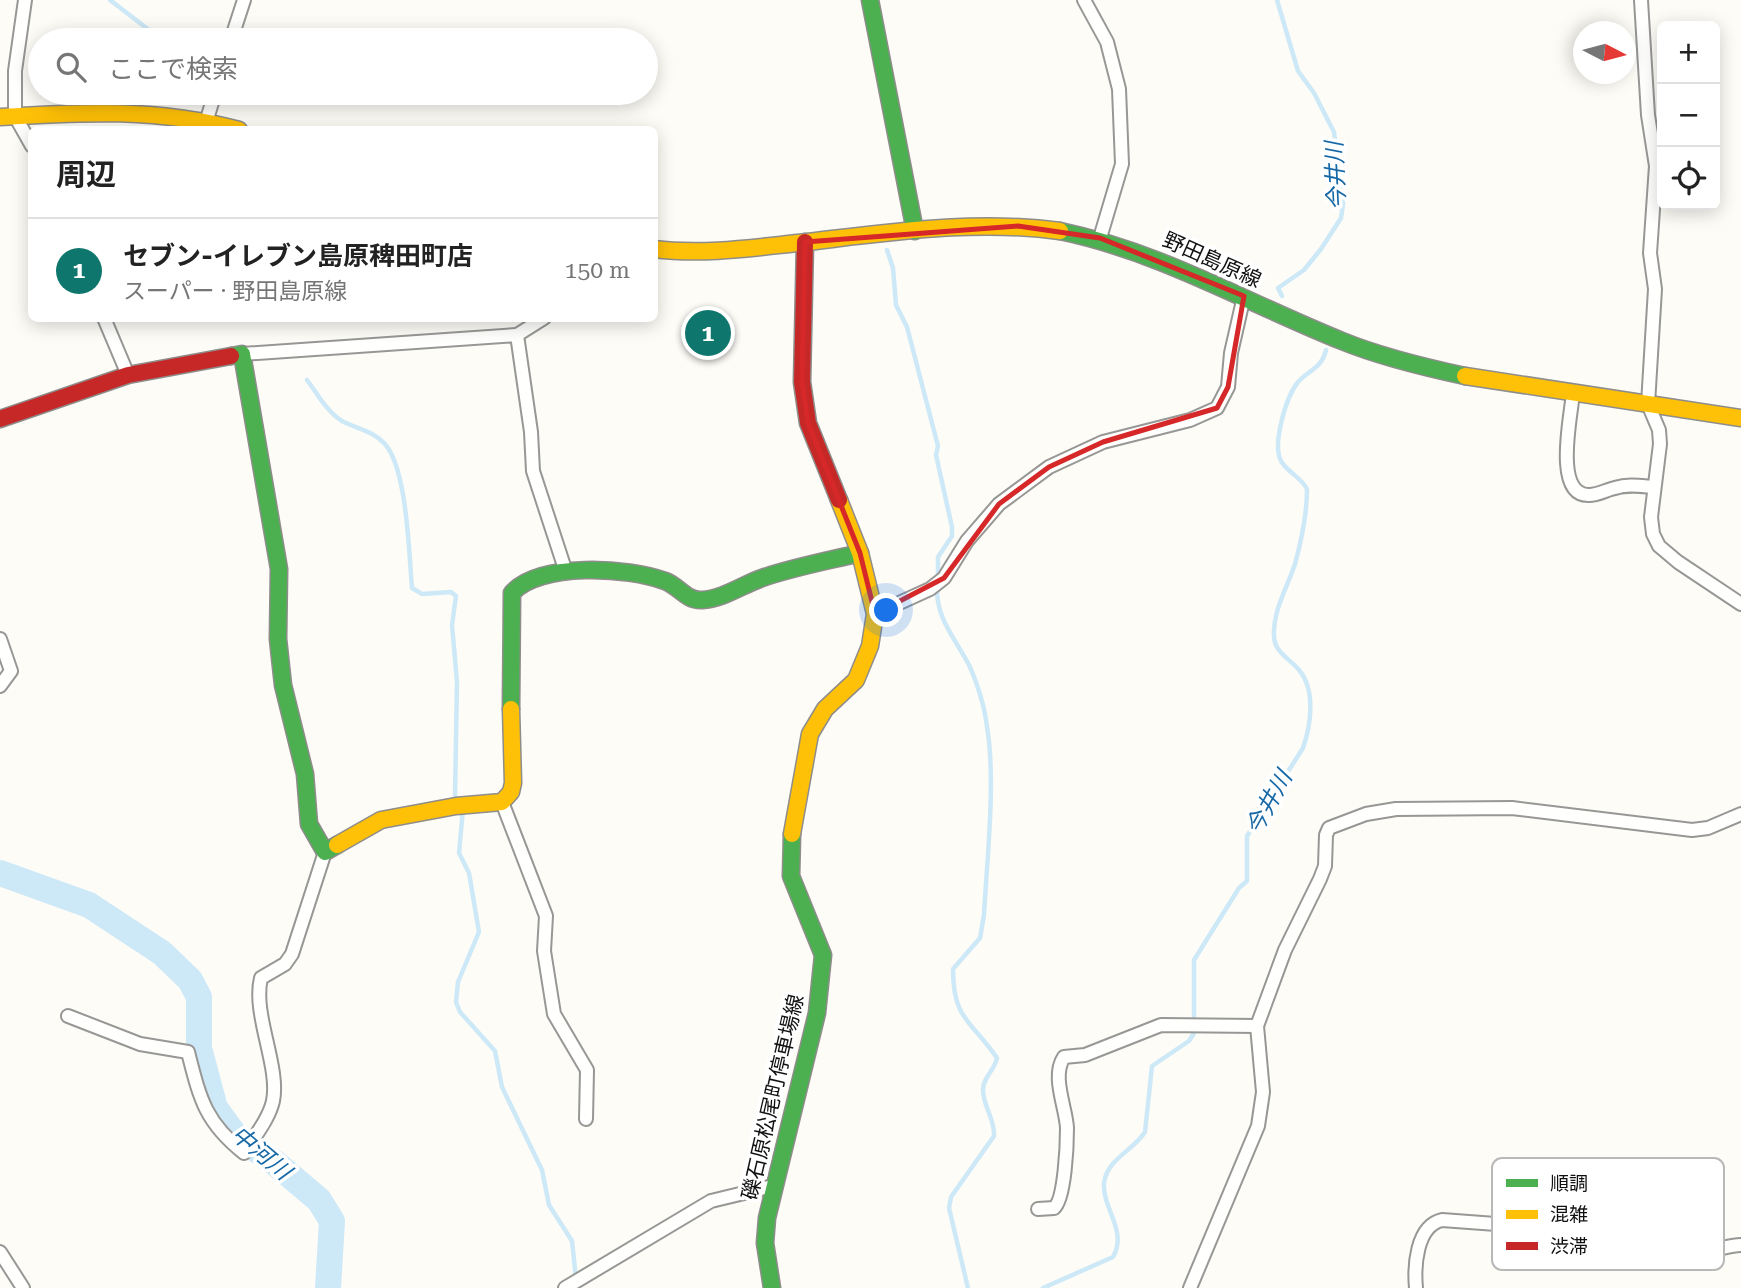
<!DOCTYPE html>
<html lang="ja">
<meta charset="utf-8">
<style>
:root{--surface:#fff;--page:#f2f2f2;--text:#222;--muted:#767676;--line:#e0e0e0;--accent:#0f766e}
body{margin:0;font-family:"Roboto Serif","Noto Sans JP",serif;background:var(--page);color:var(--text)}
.controls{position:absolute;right:21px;top:21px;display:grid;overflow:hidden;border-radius:10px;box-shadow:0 4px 18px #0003}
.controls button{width:63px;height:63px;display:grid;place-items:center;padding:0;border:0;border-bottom:2px solid var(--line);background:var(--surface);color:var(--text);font:35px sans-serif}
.compass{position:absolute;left:1573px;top:21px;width:63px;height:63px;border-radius:50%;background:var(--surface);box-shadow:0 4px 18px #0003;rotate:96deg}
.you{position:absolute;left:887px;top:611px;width:24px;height:24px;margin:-18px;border:5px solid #fff;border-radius:50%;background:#1a73e8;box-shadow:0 0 0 10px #1a73e833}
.badge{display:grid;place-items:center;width:46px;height:46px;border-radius:50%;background:var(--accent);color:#fff;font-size:23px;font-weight:700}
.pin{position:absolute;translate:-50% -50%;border:4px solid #fff;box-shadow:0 2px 7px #0006}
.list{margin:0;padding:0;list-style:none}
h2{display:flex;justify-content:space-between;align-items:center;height:91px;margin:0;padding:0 28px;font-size:30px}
h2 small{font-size:23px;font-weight:400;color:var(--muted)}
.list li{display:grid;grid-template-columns:46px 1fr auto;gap:21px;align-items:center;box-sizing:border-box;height:105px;padding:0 28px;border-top:2px solid var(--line)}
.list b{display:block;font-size:26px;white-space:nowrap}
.list p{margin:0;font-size:23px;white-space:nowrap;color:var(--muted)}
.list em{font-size:23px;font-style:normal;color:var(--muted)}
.icon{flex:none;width:38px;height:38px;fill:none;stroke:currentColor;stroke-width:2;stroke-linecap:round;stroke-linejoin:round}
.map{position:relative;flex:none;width:1741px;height:1288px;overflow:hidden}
.search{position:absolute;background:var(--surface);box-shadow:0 4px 18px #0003;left:28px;top:28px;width:630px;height:77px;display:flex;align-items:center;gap:18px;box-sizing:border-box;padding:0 24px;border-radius:38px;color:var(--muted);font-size:26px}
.panel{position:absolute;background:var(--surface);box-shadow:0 4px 18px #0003;left:28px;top:126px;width:630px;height:196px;border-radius:10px}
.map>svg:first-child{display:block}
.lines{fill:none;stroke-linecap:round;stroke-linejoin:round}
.stream{stroke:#cde8f7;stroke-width:4.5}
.river{stroke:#cde8f7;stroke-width:26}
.street-casing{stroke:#979795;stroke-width:16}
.fast-casing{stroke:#8e8d8b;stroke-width:19}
.slow-casing{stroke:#8e8d8b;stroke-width:19}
.jam-casing{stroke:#8e8d8b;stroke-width:19}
.street{stroke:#fffffe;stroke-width:12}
.fast{stroke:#4caf50;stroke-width:16}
.slow{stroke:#ffc107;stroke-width:16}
.jam{stroke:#c62828;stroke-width:16}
.marked{fill:none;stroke:#d62828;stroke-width:5;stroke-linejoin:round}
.labels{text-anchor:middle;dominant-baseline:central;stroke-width:7;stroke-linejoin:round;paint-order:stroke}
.street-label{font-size:21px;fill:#111;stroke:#fff}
.water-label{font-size:23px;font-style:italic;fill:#1768a6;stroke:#fff}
.key{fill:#fff;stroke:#b8b8b8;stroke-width:2}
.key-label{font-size:19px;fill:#111}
</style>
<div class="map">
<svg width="1741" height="1288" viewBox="0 0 1741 1288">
<rect width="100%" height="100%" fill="#fdfcf7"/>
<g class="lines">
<g class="stream">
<polyline points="110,0 162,40"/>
<polyline points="1277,0 1298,71 1314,93 1334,132 1343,204 1341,218 1321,249 1304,270 1278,288 1282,296"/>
<polyline points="887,250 893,268 896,305 907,327 938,446 936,455 952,527 952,536 938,557 938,579"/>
<polyline points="243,318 243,320"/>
<path d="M307 380C317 393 327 412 342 421 357 429 373 431 385 444 407 469 409 553 412 588L422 594 451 592 456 596 452 625 457 682 455 796 459 801"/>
<path d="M937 587C936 619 955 638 969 665 977 682 985 708 987 727 996 780 987 859 984 915L980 938 953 969C953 1020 971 1020 997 1058 995 1070 983 1077 983 1090 983 1106 995 1119 994 1136L951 1197 949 1208 968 1288"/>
<polyline points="463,809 459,853 469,873 479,932 458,982 456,1002 460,1012 495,1051 502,1087 542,1170 549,1205 572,1241 577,1288"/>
<path d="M1043 1288 1113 1257C1128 1231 1102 1208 1104 1183 1107 1159 1134 1150 1145 1132L1152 1066 1189 1041 1194 1033V960L1239 888 1247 881V836L1303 748C1311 725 1316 690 1299 670 1290 659 1274 652 1274 636 1273 610 1287 588 1295 564 1301 542 1307 512 1307 489 1301 477 1288 473 1281 461 1272 444 1286 397 1298 382 1309 370 1322 368 1326 350"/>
</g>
<polyline class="river" points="0,873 89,905 162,953 190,980 199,997 199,1048 215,1108 234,1134 274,1162 319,1200 332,1221 328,1288"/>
<defs>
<g id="street">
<polyline points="25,0 15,71 15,116 32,146"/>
<polyline points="1084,0 1107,42 1119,89 1122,164 1100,238"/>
<polyline points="1641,0 1648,115 1656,166 1650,253 1655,289 1648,404 1659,430 1660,444 1651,517 1653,534 1659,546 1678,562 1741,604"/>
<polyline points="231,40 244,0"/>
<polyline points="207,119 215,93"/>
<polyline points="104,318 128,375"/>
<polyline points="517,335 544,318"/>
<polyline points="242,354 517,335 531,432 533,471 565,569"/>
<path d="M1573 393C1571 416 1553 496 1589 495 1598 495 1606 490 1615 488 1628 484 1640 486 1653 487"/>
<polyline points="875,614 930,589 944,578 967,541 999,504 1049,467 1103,442 1190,420 1217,408 1228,387 1231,353 1244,296"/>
<polyline points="0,639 11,671 0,686"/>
<polyline points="502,802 546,916 544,951 554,1014 587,1070 586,1119"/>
<path d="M68 1016 140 1044 188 1052C200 1099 205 1122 244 1153 254 1137 269 1119 273 1101 280 1066 252 1014 261 978L285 964 292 954 325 852"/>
<path d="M1038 1209 1054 1208C1065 1199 1067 1144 1067 1128 1066 1107 1051 1076 1064 1057L1085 1055 1161 1025 1257 1026"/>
<polyline points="0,1252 23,1288"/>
<polyline points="565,1288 711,1201 773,1186"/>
<polyline points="1190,1288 1258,1126 1263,1092 1257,1026 1285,950 1320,879 1325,866 1326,835 1329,828 1366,814 1396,809 1512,808 1692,830 1708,828 1741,814"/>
<path d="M1416 1288C1414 1267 1416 1226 1442 1220L1551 1228 1610 1225 1629 1257C1664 1274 1705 1247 1741 1245"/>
</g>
<g id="fast">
<polyline points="870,0 915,231"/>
<path d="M1060 231C1161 252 1247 303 1342 341 1381 357 1423 367 1465 376"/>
<polyline points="231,356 242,354 279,569 278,639 283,685 305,774 309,824 325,852 337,845"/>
<path d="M511 709 512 593C539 562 628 567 665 581 679 586 686 601 702 600 723 599 742 585 762 578 794 567 827 561 860 553"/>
<polyline points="772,1288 765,1243 767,1218 817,1013 823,955 791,876 792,834"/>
</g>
<g id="slow">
<path d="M0 117C81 112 160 108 239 130"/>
<path d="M654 249C702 255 751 248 798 243 885 233 973 219 1060 231"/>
<polyline points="1465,376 1741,418"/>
<polyline points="792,834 810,734 825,709 856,680 870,646 875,614 860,553 839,500"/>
<polyline points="337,845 381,820 456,806 502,802 511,792 513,783 511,709"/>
</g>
<g id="jam">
<polyline points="805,242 802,382 808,423 839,500"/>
<polyline points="0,419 128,375 231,356"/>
</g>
</defs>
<use href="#street" class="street-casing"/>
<use href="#fast" class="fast-casing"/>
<use href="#slow" class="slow-casing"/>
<use href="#jam" class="jam-casing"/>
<use href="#street" class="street"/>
<use href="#fast" class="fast"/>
<use href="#slow" class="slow"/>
<use href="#jam" class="jam"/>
</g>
<path class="marked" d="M1018 226 1100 238 1244 296 1228 387 1217 408 1103 442 1049 467 999 504 944 578 875 614 860 553 808 423 802 382 805 242Z"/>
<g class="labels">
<g class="street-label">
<text transform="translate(1212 260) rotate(24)">野田島原線</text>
<text transform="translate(773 1097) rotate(-77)">礫石原松尾町停車場線</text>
</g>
<g class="water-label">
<text transform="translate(1336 176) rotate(-93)">今井川</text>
<text transform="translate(1269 803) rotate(-61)">今井川</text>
<text transform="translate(261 1153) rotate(40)">中河川</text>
</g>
</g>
<rect x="1492" y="1158" width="232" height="112" rx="10" class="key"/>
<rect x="1506" y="1179" width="32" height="8" fill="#4caf50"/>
<rect x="1506" y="1210" width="32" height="9" fill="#ffc107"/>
<rect x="1506" y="1242" width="32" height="8" fill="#c62828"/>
<g class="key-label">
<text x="1550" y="1190">順調</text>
<text x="1550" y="1221">混雑</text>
<text x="1550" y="1253">渋滞</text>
</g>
</svg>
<div class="controls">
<button>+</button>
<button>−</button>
<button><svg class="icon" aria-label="locate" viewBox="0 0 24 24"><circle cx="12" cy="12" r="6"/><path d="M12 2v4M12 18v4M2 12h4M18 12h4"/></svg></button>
</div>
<svg class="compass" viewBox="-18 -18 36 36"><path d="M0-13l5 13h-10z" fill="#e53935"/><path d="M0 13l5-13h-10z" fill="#767676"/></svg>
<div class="you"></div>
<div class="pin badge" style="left:708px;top:333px">1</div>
<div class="search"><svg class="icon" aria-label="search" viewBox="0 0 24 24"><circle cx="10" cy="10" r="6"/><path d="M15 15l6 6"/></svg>ここで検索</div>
<section class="panel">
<h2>周辺<small></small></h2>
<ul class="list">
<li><span class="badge">1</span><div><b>セブン-イレブン島原稗田町店</b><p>スーパー · 野田島原線</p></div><em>150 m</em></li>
</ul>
</section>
</div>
